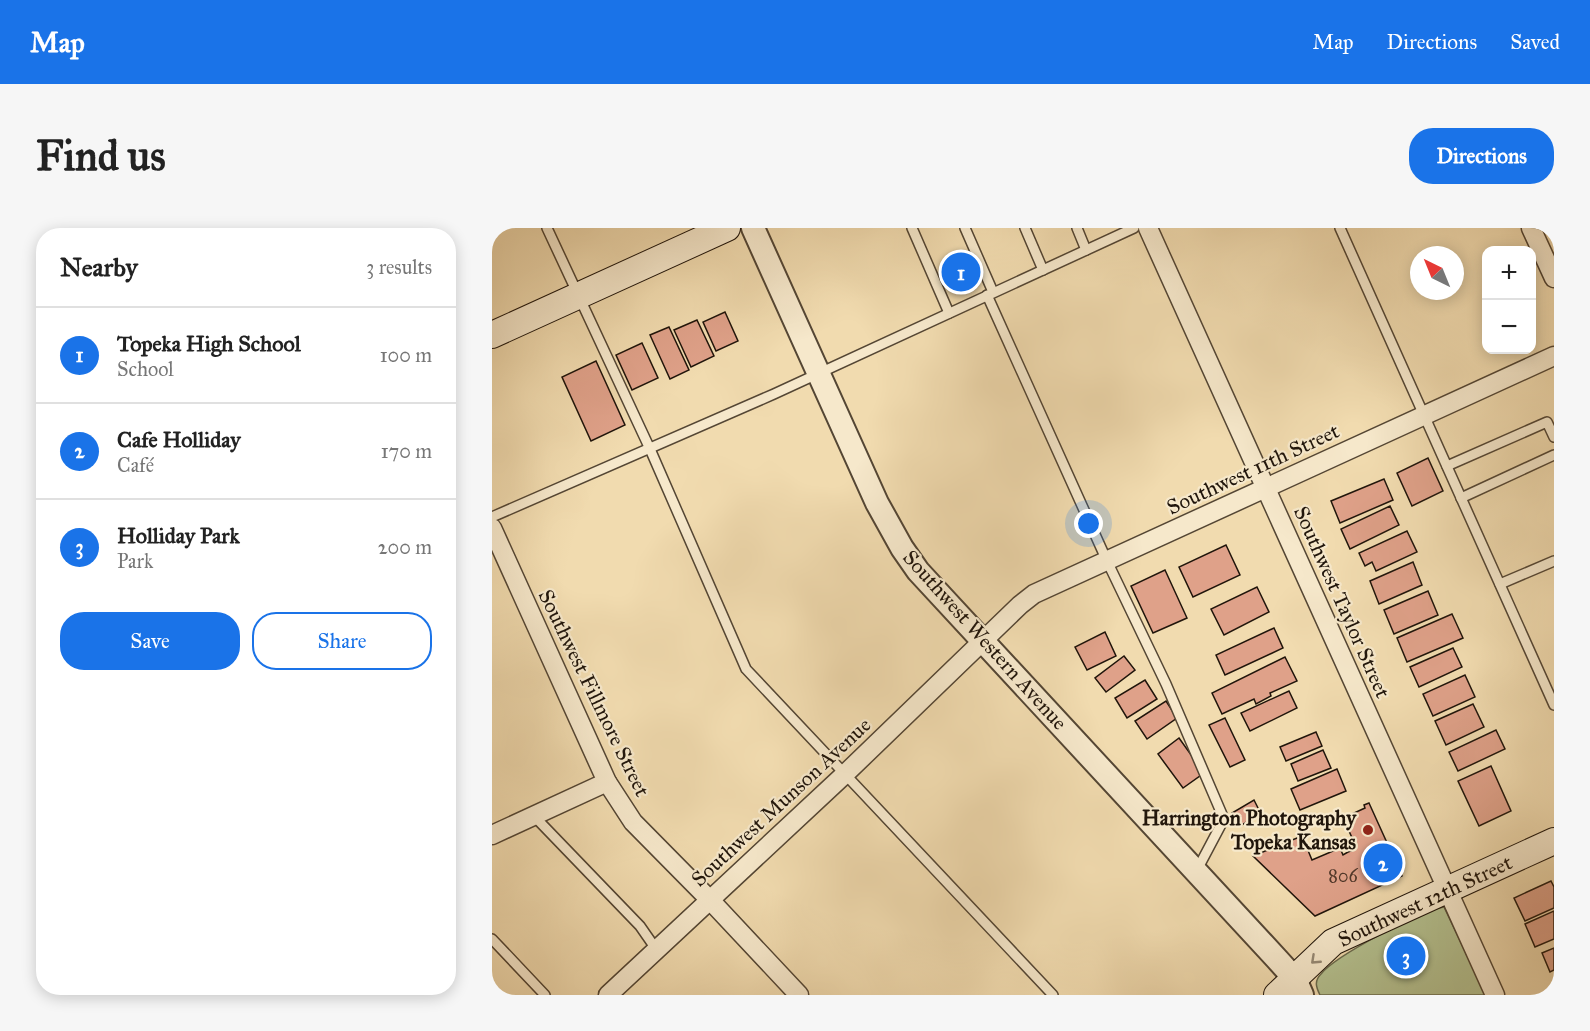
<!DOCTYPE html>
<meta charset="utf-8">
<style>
:root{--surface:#fff;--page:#f6f6f6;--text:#222;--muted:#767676;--line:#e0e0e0;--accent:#1a73e8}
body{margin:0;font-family:"IM FELL Great Primer",serif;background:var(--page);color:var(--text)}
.controls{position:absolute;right:18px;top:18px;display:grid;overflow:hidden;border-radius:12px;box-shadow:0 3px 15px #0003}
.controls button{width:54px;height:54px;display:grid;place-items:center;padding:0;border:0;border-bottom:2px solid var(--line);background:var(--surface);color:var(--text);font:30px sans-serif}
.compass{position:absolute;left:918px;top:18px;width:54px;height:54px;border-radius:50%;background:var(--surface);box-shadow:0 3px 15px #0003;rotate:317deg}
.you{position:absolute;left:597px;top:296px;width:21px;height:21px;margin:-15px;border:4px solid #fff;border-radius:50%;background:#1a73e8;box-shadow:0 0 0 9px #1a73e833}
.badge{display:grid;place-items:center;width:39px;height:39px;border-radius:50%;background:var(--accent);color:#fff;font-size:20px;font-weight:700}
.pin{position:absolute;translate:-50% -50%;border:3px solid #fff;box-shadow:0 2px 6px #0006}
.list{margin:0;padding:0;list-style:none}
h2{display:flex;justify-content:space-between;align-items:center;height:78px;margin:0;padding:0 24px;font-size:26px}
h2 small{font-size:20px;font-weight:400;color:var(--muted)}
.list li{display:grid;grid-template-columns:39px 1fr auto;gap:18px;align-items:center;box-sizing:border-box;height:96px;padding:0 24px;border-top:2px solid var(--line)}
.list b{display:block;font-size:22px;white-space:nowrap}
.list p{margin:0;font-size:20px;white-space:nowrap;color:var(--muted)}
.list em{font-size:20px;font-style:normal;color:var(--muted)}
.actions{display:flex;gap:12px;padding:18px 24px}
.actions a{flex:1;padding:14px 0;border:2px solid var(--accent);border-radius:24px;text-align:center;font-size:21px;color:var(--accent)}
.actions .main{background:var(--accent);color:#fff}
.map{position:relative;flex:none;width:1062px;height:767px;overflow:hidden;border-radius:24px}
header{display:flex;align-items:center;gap:36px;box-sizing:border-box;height:84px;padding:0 30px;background:var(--accent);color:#fff}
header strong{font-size:28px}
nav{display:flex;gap:33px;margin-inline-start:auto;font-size:21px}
.intro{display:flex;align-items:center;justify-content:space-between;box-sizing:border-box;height:144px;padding:0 36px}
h1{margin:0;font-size:42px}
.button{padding:15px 27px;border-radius:24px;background:var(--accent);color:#fff;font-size:21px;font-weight:700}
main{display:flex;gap:36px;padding:0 36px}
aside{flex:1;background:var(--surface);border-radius:24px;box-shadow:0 3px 15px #0003}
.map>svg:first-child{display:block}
.green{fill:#b4c190;stroke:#6a6b4e;stroke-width:1.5}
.building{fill:#dfa189;stroke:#20150b;stroke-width:1.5}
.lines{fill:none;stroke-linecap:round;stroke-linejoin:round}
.service-casing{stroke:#544634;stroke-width:12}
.minor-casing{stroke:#544634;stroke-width:21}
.tertiary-casing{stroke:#544634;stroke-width:26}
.secondary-casing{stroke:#20150b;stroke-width:28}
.service{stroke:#f6e8cb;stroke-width:9}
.minor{stroke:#f6e8cb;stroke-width:18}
.tertiary{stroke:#f6e8cb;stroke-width:22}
.secondary{stroke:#f6e8cb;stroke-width:26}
.oneway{stroke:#968975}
.poi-dot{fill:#8f2418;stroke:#f6e8cb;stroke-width:2}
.labels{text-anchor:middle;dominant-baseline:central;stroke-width:4.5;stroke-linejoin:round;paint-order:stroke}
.number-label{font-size:18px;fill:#50382a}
.street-label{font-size:21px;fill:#20150b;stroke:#f6e8cb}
.poi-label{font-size:21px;font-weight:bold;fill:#20150b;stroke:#f6e8cb;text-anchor:end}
</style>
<header>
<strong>Map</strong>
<nav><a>Map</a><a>Directions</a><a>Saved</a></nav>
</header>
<div class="intro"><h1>Find us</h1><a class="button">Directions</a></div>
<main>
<aside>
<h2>Nearby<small>3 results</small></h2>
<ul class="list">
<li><span class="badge">1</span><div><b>Topeka High School</b><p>School</p></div><em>100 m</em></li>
<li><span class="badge">2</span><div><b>Cafe Holliday</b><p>Café</p></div><em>170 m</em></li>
<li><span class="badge">3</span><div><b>Holliday Park</b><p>Park</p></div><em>200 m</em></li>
</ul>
<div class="actions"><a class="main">Save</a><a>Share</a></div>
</aside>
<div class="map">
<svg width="1062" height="767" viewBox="0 0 1062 767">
<rect width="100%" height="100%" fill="#f1dbaf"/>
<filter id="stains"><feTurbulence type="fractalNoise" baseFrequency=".00333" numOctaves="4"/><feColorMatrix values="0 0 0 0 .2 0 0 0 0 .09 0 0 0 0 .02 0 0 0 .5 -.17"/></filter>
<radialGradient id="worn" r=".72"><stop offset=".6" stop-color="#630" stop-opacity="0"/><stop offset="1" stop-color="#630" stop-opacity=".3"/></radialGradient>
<path class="green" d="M952 679 994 767H828C824 759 822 753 829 746 843 728 930 682 952 679Z"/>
<g class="building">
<polygon points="233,84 246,113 224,123 211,94"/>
<polygon points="205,92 222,128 199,139 182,102"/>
<polygon points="177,99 197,142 178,151 158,107"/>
<polygon points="150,115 166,150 140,162 124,127"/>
<polygon points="104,133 133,197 99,213 70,149"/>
<polygon points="936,230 951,263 920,278 905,245"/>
<polygon points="892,251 901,272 848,295 839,273"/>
<polygon points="898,278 907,297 858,321 849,301"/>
<polygon points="915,303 925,324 884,343 880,334 873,338 867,325"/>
<polygon points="734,317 748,347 701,369 687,339"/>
<polygon points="921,334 930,357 887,376 878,353"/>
<polygon points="673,342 695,390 661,405 639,358"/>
<polygon points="765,359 777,384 732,407 719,381"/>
<polygon points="936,363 946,387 902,406 892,382"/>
<polygon points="960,386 971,410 915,434 905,410"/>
<polygon points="782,400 791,420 733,447 724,427"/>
<polygon points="613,404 624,428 595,442 583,419"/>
<polygon points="961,420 970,439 927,459 918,439"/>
<polygon points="632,428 643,442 614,464 603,450"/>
<polygon points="793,429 805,453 778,465 779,468 764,476 762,471 730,486 720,465"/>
<polygon points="973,447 983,469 941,488 931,466"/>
<polygon points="653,452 665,471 635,490 623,470"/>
<polygon points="797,463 805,480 758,503 749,485"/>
<polygon points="674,473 685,490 655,511 643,493"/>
<polygon points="981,476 992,499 954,517 943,493"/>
<polygon points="733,490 753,532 738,539 717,497"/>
<polygon points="1004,502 1013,521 966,543 957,524"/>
<polygon points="824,504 830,518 794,533 788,519"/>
<polygon points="687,510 712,545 691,560 666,526"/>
<polygon points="831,522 839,540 806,553 799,536"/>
<polygon points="999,538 1019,583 987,598 966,553"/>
<polygon points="845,541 854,563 808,582 799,561"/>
<polygon points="762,572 769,586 748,598 740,585"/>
<polygon points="877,575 910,648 823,688 761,628 810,608 820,632 848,620 851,627 856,624 861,622 858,615 862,614 851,590 873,580 872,577"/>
<polygon points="1059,653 1062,659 1062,680 1033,693 1022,670"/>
<polygon points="1062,683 1062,711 1043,719 1033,696"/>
<polygon points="1062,720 1062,742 1058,744 1050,725"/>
</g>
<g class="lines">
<defs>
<g id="service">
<polyline points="55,0 158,221 254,441 561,767"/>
<polyline points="420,0 457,85"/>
<polyline points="473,0 501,64"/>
<polyline points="533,0 551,42"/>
<polyline points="585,0 594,22"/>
<polyline points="848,0 1062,477"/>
<polyline points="495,67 615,333 674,456 732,591 705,642"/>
<polyline points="955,238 1055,194 1062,209"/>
<polyline points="969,270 1062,227"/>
<polyline points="0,289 282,166 642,0"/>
<polyline points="1008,356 1062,333"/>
<polyline points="42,588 148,698 164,721"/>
<polyline points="0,711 53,767"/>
</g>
<g id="minor">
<polyline points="656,0 1003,767"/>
<polyline points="1039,0 1062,50"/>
<polyline points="0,300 115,554 141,594 218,672 307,767"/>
<polyline points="0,607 115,554"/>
<polyline points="116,767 353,546 528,377 542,366 1062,128"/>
</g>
<polyline id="tertiary" points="261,0 385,275 410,320 426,343 784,730 803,751 810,767"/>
<g id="secondary">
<polyline points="0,107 235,0"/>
<polyline points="785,767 841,714 1062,613"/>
</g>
</defs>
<use href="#service" class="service-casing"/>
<use href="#minor" class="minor-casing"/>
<use href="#tertiary" class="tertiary-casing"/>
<use href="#secondary" class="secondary-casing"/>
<use href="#service" class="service"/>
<use href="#minor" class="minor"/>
<use href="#tertiary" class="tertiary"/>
<use href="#secondary" class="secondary"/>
</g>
<defs><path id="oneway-chevron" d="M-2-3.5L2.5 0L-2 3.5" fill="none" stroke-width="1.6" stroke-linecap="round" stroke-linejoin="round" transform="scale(1.5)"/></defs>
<use class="oneway" href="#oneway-chevron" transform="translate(823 732) rotate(137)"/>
<circle class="poi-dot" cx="876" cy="602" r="6"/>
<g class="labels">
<g class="number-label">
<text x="851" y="648">806</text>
</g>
<g class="street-label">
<text transform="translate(761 241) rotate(-25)">Southwest 11th Street</text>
<text transform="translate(850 374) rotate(66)">Southwest Taylor Street</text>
<text transform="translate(493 412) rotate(48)">Southwest Western Avenue</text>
<text transform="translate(102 465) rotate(64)">Southwest Fillmore Street</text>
<text transform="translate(289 574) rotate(-43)">Southwest Munson Avenue</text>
<text transform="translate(933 673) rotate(-25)">Southwest 12th Street</text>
</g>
<g class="poi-label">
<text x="864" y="590">Harrington Photography<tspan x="864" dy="24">Topeka Kansas</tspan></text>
</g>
</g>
<rect width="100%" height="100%" filter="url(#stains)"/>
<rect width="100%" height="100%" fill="url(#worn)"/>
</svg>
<div class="controls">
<button>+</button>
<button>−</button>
</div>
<svg class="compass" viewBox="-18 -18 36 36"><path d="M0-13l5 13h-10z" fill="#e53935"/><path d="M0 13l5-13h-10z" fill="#767676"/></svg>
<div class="you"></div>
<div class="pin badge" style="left:469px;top:44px">1</div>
<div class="pin badge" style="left:891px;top:635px">2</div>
<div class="pin badge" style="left:914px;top:728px">3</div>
</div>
</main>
